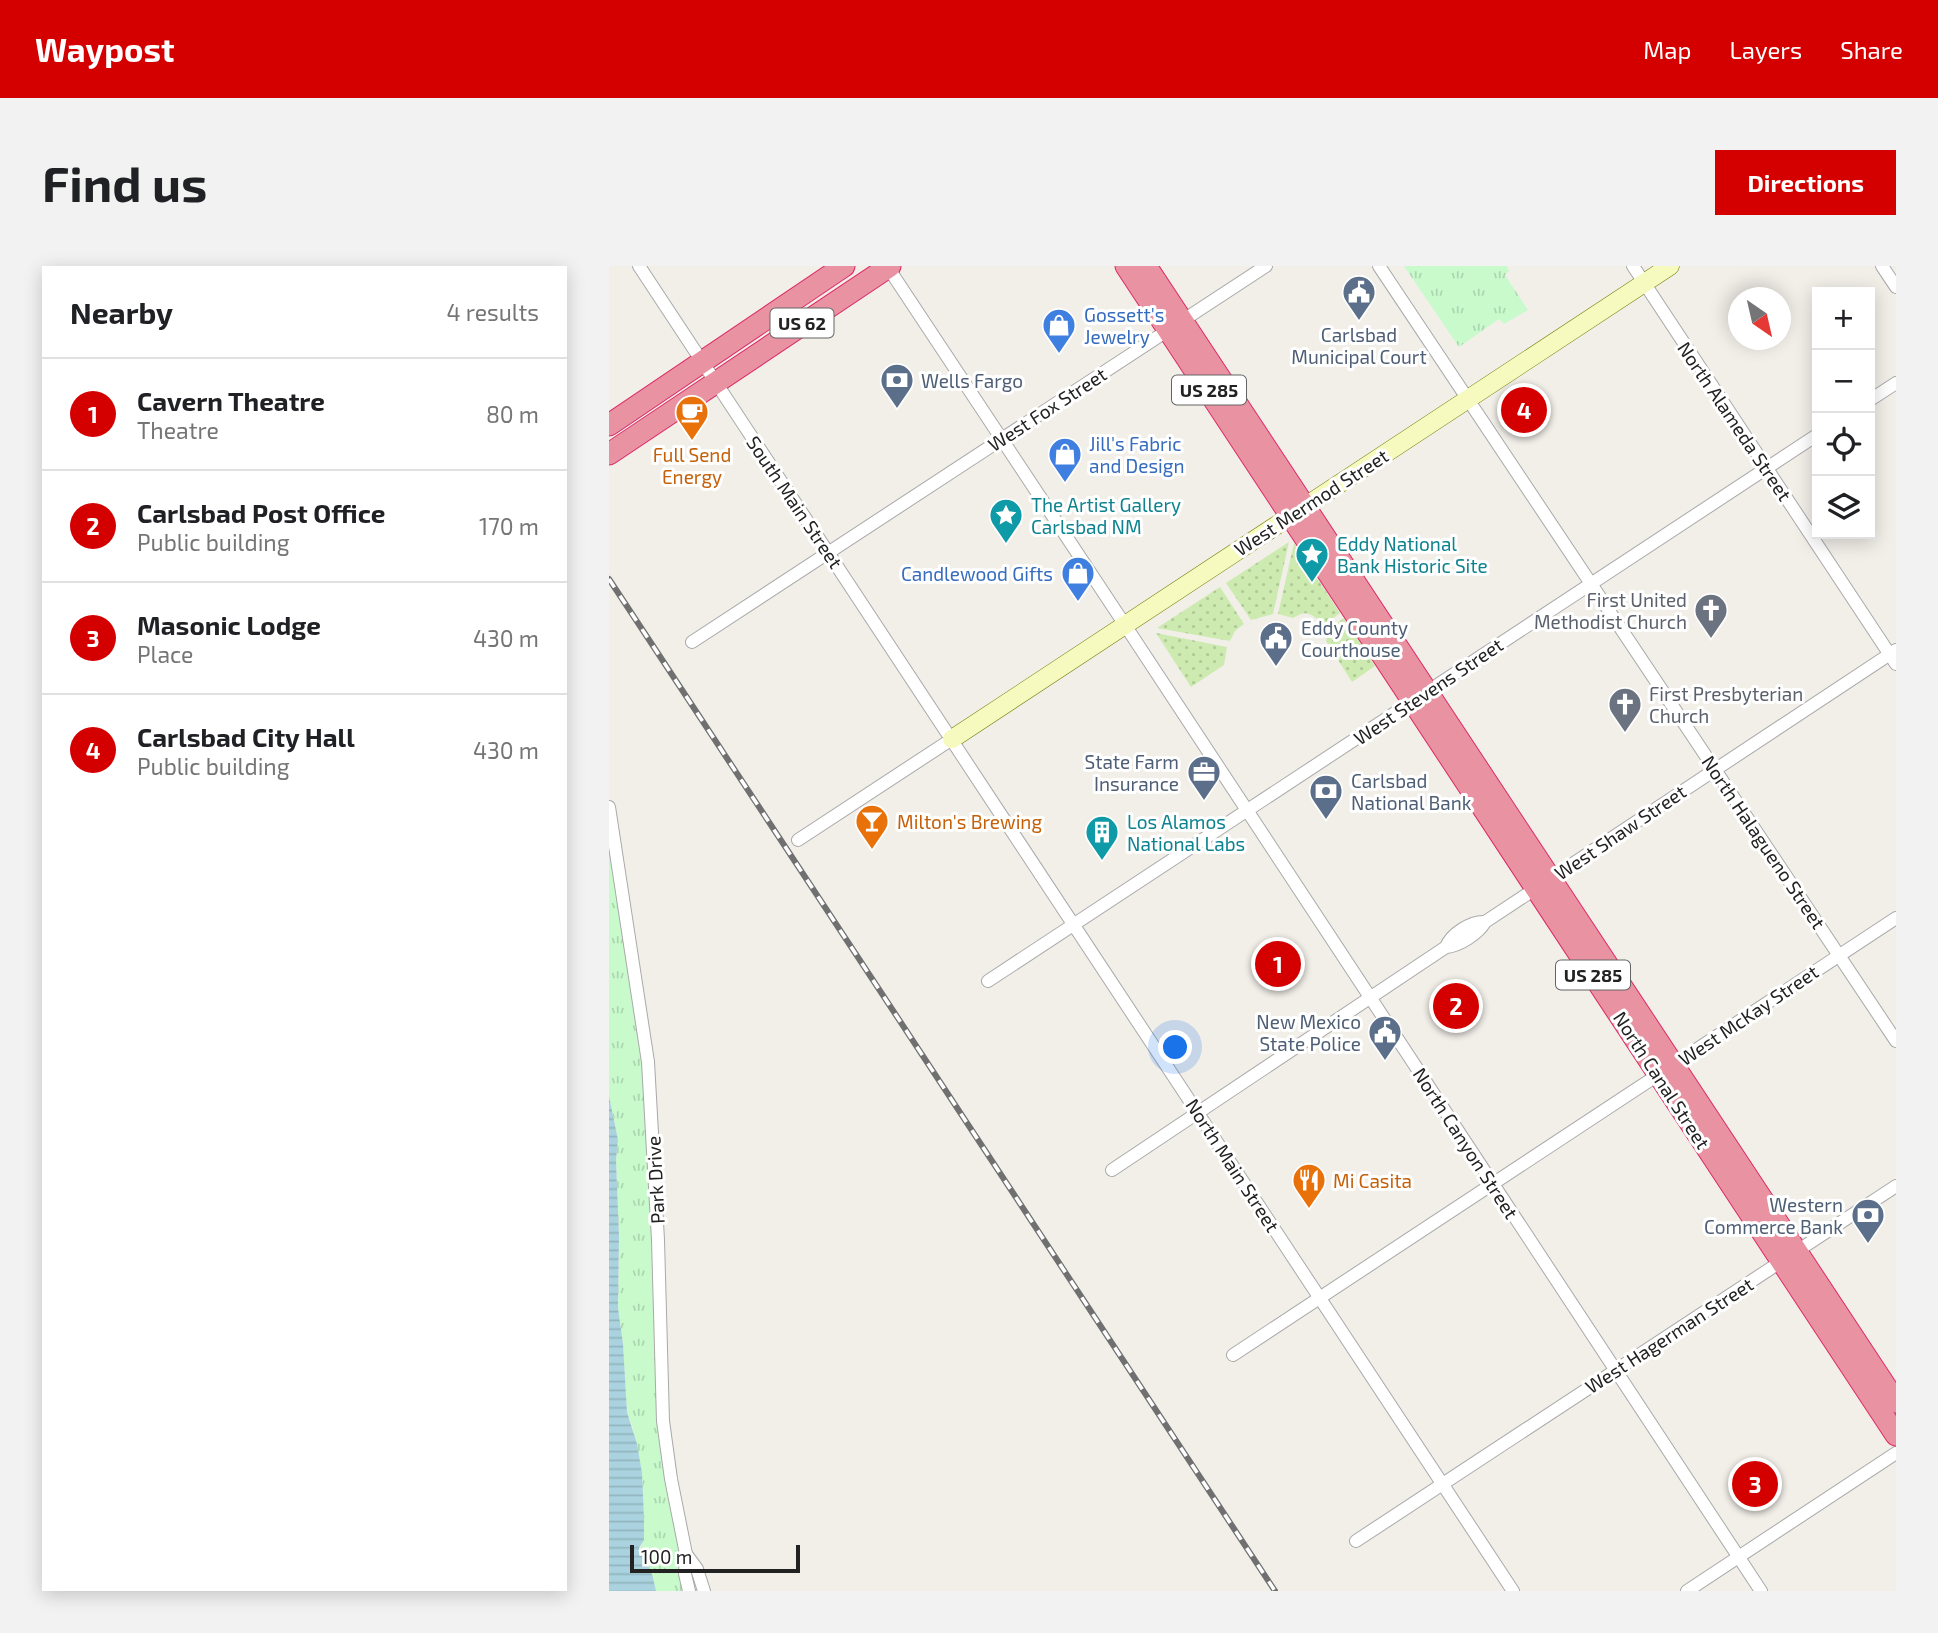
<!DOCTYPE html>
<meta charset="utf-8">
<style>
:root{--surface:#fff;--page:#f2f2f2;--text:#202124;--muted:#757577;--line:#e0e0e0;--accent:#d40000}
body{margin:0;font-family:"Exo 2",sans-serif;background:var(--page);color:var(--text)}
.controls{position:absolute;right:21px;top:21px;display:grid;overflow:hidden;border-radius:0px;box-shadow:0 4px 18px #0003}
.controls button{width:63px;height:63px;display:grid;place-items:center;padding:0;border:0;border-bottom:2px solid var(--line);background:var(--surface);color:var(--text);font:35px sans-serif}
.compass{position:absolute;left:1119px;top:21px;width:63px;height:63px;border-radius:50%;background:var(--surface);box-shadow:0 4px 18px #0003;rotate:146deg}
.scale{position:absolute;left:21px;bottom:18px;width:170px;box-sizing:border-box;padding-left:7px;border:4px solid #222;border-top:0;font-size:19px;line-height:24px;white-space:nowrap;color:#222;-webkit-text-stroke:5px #fff;paint-order:stroke}
.you{position:absolute;left:567px;top:782px;width:24px;height:24px;margin:-18px;border:5px solid #fff;border-radius:50%;background:#1a73e8;box-shadow:0 0 0 10px #1a73e833}
.badge{display:grid;place-items:center;width:46px;height:46px;border-radius:50%;background:var(--accent);color:#fff;font-size:23px;font-weight:700}
.pin{position:absolute;translate:-50% -50%;border:4px solid #fff;box-shadow:0 2px 7px #0006}
.list{margin:0;padding:0;list-style:none}
h2{display:flex;justify-content:space-between;align-items:center;height:91px;margin:0;padding:0 28px;font-size:30px}
h2 small{font-size:23px;font-weight:400;color:var(--muted)}
.list li{display:grid;grid-template-columns:46px 1fr auto;gap:21px;align-items:center;box-sizing:border-box;height:112px;padding:0 28px;border-top:2px solid var(--line)}
.list b{display:block;font-size:26px;white-space:nowrap}
.list p{margin:0;font-size:23px;white-space:nowrap;color:var(--muted)}
.list em{font-size:23px;font-style:normal;color:var(--muted)}
.icon{flex:none;width:38px;height:38px;fill:none;stroke:currentColor;stroke-width:2;stroke-linecap:round;stroke-linejoin:round}
.map{position:relative;flex:none;width:1287px;height:1325px;overflow:hidden;border-radius:0px}
header{display:flex;align-items:center;gap:42px;box-sizing:border-box;height:98px;padding:0 35px;background:var(--accent);color:#fff}
header strong{font-size:33px}
nav{display:flex;gap:38px;margin-inline-start:auto;font-size:24px}
.intro{display:flex;align-items:center;justify-content:space-between;box-sizing:border-box;height:168px;padding:0 42px}
h1{margin:0;font-size:49px}
.button{padding:18px 32px;border-radius:0px;background:var(--accent);color:#fff;font-size:24px;font-weight:700}
main{display:flex;gap:42px;padding:0 42px}
aside{flex:1;background:var(--surface);border-radius:0px;box-shadow:0 4px 18px #0003}
.map>svg:first-child{display:block}
.grass{fill:url(#grass-dots)}
.park{fill:url(#park-tufts)}
.water{fill:url(#water-rules)}
.lines{fill:none;stroke-linecap:round;stroke-linejoin:round}
.street-casing{stroke:#a9a9a9;stroke-width:14}
.secondary-casing{stroke:#707d05;stroke-width:19}
.highway-casing{stroke:#dc2a67;stroke-width:23}
.street{stroke:#fff;stroke-width:12}
.secondary{stroke:#f7fabf;stroke-width:18}
.highway{stroke:#e892a2;stroke-width:21}
.rail-casing{stroke:#707070;stroke-width:6}
.rail{stroke:#fff;stroke-width:3.5;stroke-dasharray:10;stroke-linecap:butt}
.labels{text-anchor:middle;dominant-baseline:central;stroke-width:6;stroke-linejoin:round;paint-order:stroke}
.shield{fill:#fff;stroke:#646464;stroke-width:2}
.shield-label{font-size:18px;font-weight:bold;fill:#222}
.shop-label{font-size:19px;fill:#366cbe;stroke:#fff;text-anchor:start}
.service-label{font-size:19px;fill:#4e5e75;stroke:#fff;text-anchor:start}
.street-label{font-size:19px;fill:#222;stroke:#fff}
.food-label{font-size:19px;fill:#c56008;stroke:#fff;text-anchor:start}
.culture-label{font-size:19px;fill:#0d838f;stroke:#fff;text-anchor:start}
.worship-label{font-size:19px;fill:#5b616d;stroke:#fff;text-anchor:end}
</style>
<header>
<strong>Waypost</strong>
<nav><a>Map</a><a>Layers</a><a>Share</a></nav>
</header>
<div class="intro"><h1>Find us</h1><a class="button">Directions</a></div>
<main>
<aside>
<h2>Nearby<small>4 results</small></h2>
<ul class="list">
<li><span class="badge">1</span><div><b>Cavern Theatre</b><p>Theatre</p></div><em>80 m</em></li>
<li><span class="badge">2</span><div><b>Carlsbad Post Office</b><p>Public building</p></div><em>170 m</em></li>
<li><span class="badge">3</span><div><b>Masonic Lodge</b><p>Place</p></div><em>430 m</em></li>
<li><span class="badge">4</span><div><b>Carlsbad City Hall</b><p>Public building</p></div><em>430 m</em></li>
</ul>
</aside>
<div class="map">
<svg width="1287" height="1325" viewBox="0 0 1287 1325">
<defs>
<pattern id="grass-dots" width="8" height="8" patternUnits="userSpaceOnUse" patternTransform="scale(1.75)"><rect width="8" height="8" fill="#cdebb0"/><path d="M2 2h.1M6 6h.1" fill="none" stroke="#b0c997" stroke-width="1.8" stroke-linecap="round"/></pattern>
<pattern id="park-tufts" width="24" height="20" patternUnits="userSpaceOnUse" patternTransform="scale(1.75)"><rect width="24" height="20" fill="#c8facc"/><path d="M3 7l-1-3M5 7V3M7 7l1-3M15 17l-1-3M17 17v-4M19 17l1-3" fill="none" stroke="#acd6af"/></pattern>
<pattern id="water-rules" width="6" height="5" patternUnits="userSpaceOnUse" patternTransform="scale(1.75)"><rect width="6" height="5" fill="#aad3df"/><path d="M0 2.5h6" fill="none" stroke="#92b5bf"/></pattern>
</defs>
<rect width="100%" height="100%" fill="#f2efe9"/>
<g class="grass">
<polygon points="680,276 664,348 642,354 617,317"/>
<path d="M685 277 731 347 715 359C703 349 699 342 684 352L669 348Z"/>
<polygon points="611,321 635,358 626,365 621,375 548,362"/>
<polygon points="735,352 766,400 743,416 717,375 720,363"/>
<polygon points="547,367 618,381 615,399 582,421"/>
</g>
<g class="park">
<polygon points="795,0 898,0 900,5 896,9 919,44 895,58 890,53 850,81"/>
<path d="M0 541 39 796 52 1123 80 1325H47C45 1319 45 1312 42 1307 37 1294 26 1288 35 1274L33 1207 24 1162 18 1146 14 1078 9 1042 10 970 7 894 9 874 0 830Z"/>
</g>
<path class="water" d="M0 830 9 874 7 894 10 970 9 1042 14 1078 18 1146 28 1178 33 1207 35 1253V1274L30 1282 31 1288C42 1297 44 1312 47 1325H0Z"/>
<g class="lines">
<defs>
<g id="street">
<polyline points="30,0 904,1325"/>
<polyline points="278,0 516,359 1152,1325"/>
<polyline points="770,0 1287,775"/>
<polyline points="1024,0 1287,398"/>
<polyline points="1273,0 1287,21"/>
<polyline points="1261,134 1287,117"/>
<polyline points="83,376 657,0"/>
<polyline points="0,541 39,796 49,974 54,1155 62,1213 77,1288 76,1308 80,1325"/>
<polyline points="189,574 343,473"/>
<path d="M837 681C842 668 862 655 876 656"/>
<polyline points="379,715 1208,169"/>
<path d="M503 904 837 681C850 680 869 668 876 656L1287 384"/>
<polyline points="624,1089 1287,652"/>
<polyline points="747,1275 1287,920"/>
<polyline points="77,1288 88,1303 95,1325"/>
<polyline points="1078,1325 1287,1187"/>
</g>
<polyline id="secondary" points="343,473 1061,0"/>
<g id="highway">
<polyline points="517,0 1287,1169"/>
<polyline points="537,0 1287,1136"/>
<polyline points="0,159 235,0"/>
<polyline points="0,188 281,0"/>
</g>
</defs>
<use href="#street" class="street-casing"/>
<use href="#secondary" class="secondary-casing"/>
<use href="#highway" class="highway-casing"/>
<use href="#street" class="street"/>
<use href="#secondary" class="secondary"/>
<use href="#highway" class="highway"/>
<defs>
<polyline id="rail" points="0,313 666,1325"/>
</defs>
<use href="#rail" class="rail-casing"/>
<use href="#rail" class="rail"/>
</g>
<defs>
<symbol id="civic-pin" viewBox="-11 -11 22 30"><path d="M0 17L-7.5 6A9.5 9.5 0 1 1 7.5 6Z" fill="#5c6f8a" stroke="#fff"/><path d="M-.6-6.5H3V-4.5H.6V-3L4-1V1h2V6H-6V1h2V-1L-.6-3ZM-1.2 2.5V6h2.4V2.5Z" fill="#fff"/></symbol>
<symbol id="shop-pin" viewBox="-11 -11 22 30"><path d="M0 17L-7.5 6A9.5 9.5 0 1 1 7.5 6Z" fill="#3f7fe0" stroke="#fff"/><path d="M-5-2.5h2.3a2.7 3.5 0 0 1 5.4 0H5L5.5 6h-11ZM-1.5-2.5h3a1.5 2.3 0 0 0-3 0Z" fill="#fff"/></symbol>
<symbol id="bank-pin" viewBox="-11 -11 22 30"><path d="M0 17L-7.5 6A9.5 9.5 0 1 1 7.5 6Z" fill="#5c6f8a" stroke="#fff"/><path d="M-6-4H6V4H-6ZM0-2.3a2.3 2.3 0 1 0 0 4.6a2.3 2.3 0 1 0 0-4.6Z" fill="#fff"/></symbol>
<symbol id="cafe-pin" viewBox="-11 -11 22 30"><path d="M0 17L-7.5 6A9.5 9.5 0 1 1 7.5 6Z" fill="#e8710a" stroke="#fff"/><path d="M-5.5-4.5H6V0H3Q3 3.5 0 3.5H-2.5Q-5.5 3.5-5.5 0ZM3-3.2v2h1.7v-2ZM-6 4.5H4V6H-6Z" fill="#fff"/></symbol>
<symbol id="sight-pin" viewBox="-11 -11 22 30"><path d="M0 17L-7.5 6A9.5 9.5 0 1 1 7.5 6Z" fill="#0f9aa8" stroke="#fff"/><path d="M0-6L1.8-2.2L6-1.7L2.9 1.2L3.7 5.4L0 3.3L-3.7 5.4L-2.9 1.2L-6-1.7L-1.8-2.2Z" fill="#fff"/></symbol>
<symbol id="church-pin" viewBox="-11 -11 22 30"><path d="M0 17L-7.5 6A9.5 9.5 0 1 1 7.5 6Z" fill="#6b7280" stroke="#fff"/><path d="M-1.2-6h2.4v3.5h3.3v2.4h-3.3V6h-2.4V-.1h-3.3v-2.4h3.3Z" fill="#fff"/></symbol>
<symbol id="office-pin" viewBox="-11 -11 22 30"><path d="M0 17L-7.5 6A9.5 9.5 0 1 1 7.5 6Z" fill="#5c6f8a" stroke="#fff"/><path d="M-6-3h4V-5.5h4V-3h4V5H-6ZM-1-4.5V-3h2v-1.5ZM-6 0V1H6V0Z" fill="#fff"/></symbol>
<symbol id="bar-pin" viewBox="-11 -11 22 30"><path d="M0 17L-7.5 6A9.5 9.5 0 1 1 7.5 6Z" fill="#e8710a" stroke="#fff"/><path d="M-6-5H6L.8 .8V4.5H3.5V6h-7V4.5H-.8V.8Z" fill="#fff"/></symbol>
<symbol id="building-pin" viewBox="-11 -11 22 30"><path d="M0 17L-7.5 6A9.5 9.5 0 1 1 7.5 6Z" fill="#0f9aa8" stroke="#fff"/><path d="M-4-6H4V6H1V3H-1V6H-4ZM-2.5-4.3h1.7v1.8h-1.7ZM.8-4.3h1.7v1.8H.8ZM-2.5-1h1.7V.8h-1.7ZM.8-1h1.7V.8H.8Z" fill="#fff"/></symbol>
<symbol id="restaurant-pin" viewBox="-11 -11 22 30"><path d="M0 17L-7.5 6A9.5 9.5 0 1 1 7.5 6Z" fill="#e8710a" stroke="#fff"/><path d="M-5-6h1v4h1v-4h1v4h1v-4h1v5L-1.5 .5V6h-2V.5L-5-1ZM5-6V6H3V1.5H1.5Q1.5-4 5-6Z" fill="#fff"/></symbol>
</defs>
<g fill-rule="evenodd">
<use href="#civic-pin" x="731" y="7" width="38" height="52"/>
<use href="#shop-pin" x="431" y="40" width="38" height="52"/>
<use href="#bank-pin" x="269" y="95" width="38" height="52"/>
<use href="#cafe-pin" x="64" y="127" width="38" height="52"/>
<use href="#shop-pin" x="437" y="169" width="38" height="52"/>
<use href="#sight-pin" x="378" y="230" width="38" height="52"/>
<use href="#sight-pin" x="684" y="269" width="38" height="52"/>
<use href="#shop-pin" x="450" y="288" width="38" height="52"/>
<use href="#church-pin" x="1083" y="325" width="38" height="52"/>
<use href="#civic-pin" x="648" y="353" width="38" height="52"/>
<use href="#church-pin" x="997" y="419" width="38" height="52"/>
<use href="#office-pin" x="576" y="487" width="38" height="52"/>
<use href="#bank-pin" x="698" y="506" width="38" height="52"/>
<use href="#bar-pin" x="244" y="536" width="38" height="52"/>
<use href="#building-pin" x="474" y="547" width="38" height="52"/>
<use href="#civic-pin" x="757" y="747" width="38" height="52"/>
<use href="#restaurant-pin" x="681" y="895" width="38" height="52"/>
<use href="#bank-pin" x="1240" y="930" width="38" height="52"/>
</g>
<g class="labels">
<g class="shield">
<rect x="161.5" y="42.5" width="63" height="29" rx="5"/>
<rect x="563" y="109.5" width="74" height="29" rx="5"/>
<rect x="947" y="694.5" width="74" height="29" rx="5"/>
</g>
<g class="shield-label">
<text x="193" y="57">US 62</text>
<text x="600" y="124">US 285</text>
<text x="984" y="709">US 285</text>
</g>
<g class="shop-label">
<text x="475" y="48">Gossett's<tspan x="475" dy="22">Jewelry</tspan></text>
<text x="480" y="177">Jill's Fabric<tspan x="480" dy="22">and Design</tspan></text>
<text x="444" y="307" text-anchor="end">Candlewood Gifts</text>
</g>
<g class="service-label">
<text x="750" y="68" text-anchor="middle">Carlsbad<tspan x="750" dy="22">Municipal Court</tspan></text>
<text x="312" y="114">Wells Fargo</text>
<text x="692" y="361">Eddy County<tspan x="692" dy="22">Courthouse</tspan></text>
<text x="570" y="495" text-anchor="end">State Farm<tspan x="570" dy="22">Insurance</tspan></text>
<text x="742" y="514">Carlsbad<tspan x="742" dy="22">National Bank</tspan></text>
<text x="752" y="755" text-anchor="end">New Mexico<tspan x="752" dy="22">State Police</tspan></text>
<text x="1234" y="938" text-anchor="end">Western<tspan x="1234" dy="22">Commerce Bank</tspan></text>
</g>
<g class="street-label">
<text transform="translate(438 143) rotate(-33)">West Fox Street</text>
<text transform="translate(1126 155) rotate(56)">North Alameda Street</text>
<text transform="translate(186 236) rotate(56)">South Main Street</text>
<text transform="translate(702 236) rotate(-33)">West Mermod Street</text>
<text transform="translate(819 425) rotate(-34)">West Stevens Street</text>
<text transform="translate(1011 566) rotate(-34)">West Shaw Street</text>
<text transform="translate(1155 576) rotate(56)">North Halagueno Street</text>
<text transform="translate(1139 749) rotate(-34)">West McKay Street</text>
<text transform="translate(1053 814) rotate(57)">North Canal Street</text>
<text transform="translate(857 877) rotate(57)">North Canyon Street</text>
<text transform="translate(624 899) rotate(57)">North Main Street</text>
<text transform="translate(46 914) rotate(-93)">Park Drive</text>
<text transform="translate(1060 1069) rotate(-33)">West Hagerman Street</text>
</g>
<g class="food-label">
<text x="83" y="188" text-anchor="middle">Full Send<tspan x="83" dy="22">Energy</tspan></text>
<text x="288" y="555">Milton's Brewing</text>
<text x="724" y="914">Mi Casita</text>
</g>
<g class="culture-label">
<text x="422" y="238">The Artist Gallery<tspan x="422" dy="22">Carlsbad NM</tspan></text>
<text x="728" y="277">Eddy National<tspan x="728" dy="22">Bank Historic Site</tspan></text>
<text x="518" y="555">Los Alamos<tspan x="518" dy="22">National Labs</tspan></text>
</g>
<g class="worship-label">
<text x="1078" y="333">First United<tspan x="1078" dy="22">Methodist Church</tspan></text>
<text x="1040" y="427" text-anchor="start">First Presbyterian<tspan x="1040" dy="22">Church</tspan></text>
</g>
</g>
</svg>
<div class="controls">
<button>+</button>
<button>−</button>
<button><svg class="icon" aria-label="locate" viewBox="0 0 24 24"><circle cx="12" cy="12" r="6"/><path d="M12 2v4M12 18v4M2 12h4M18 12h4"/></svg></button>
<button><svg class="icon" aria-label="layers" viewBox="0 0 24 24"><path d="M12 4l9 5-9 5-9-5zM3 14l9 5 9-5"/></svg></button>
</div>
<svg class="compass" viewBox="-18 -18 36 36"><path d="M0-13l5 13h-10z" fill="#e53935"/><path d="M0 13l5-13h-10z" fill="#757577"/></svg>
<div class="scale">100 m</div>
<div class="you"></div>
<div class="pin badge" style="left:669px;top:698px">1</div>
<div class="pin badge" style="left:847px;top:740px">2</div>
<div class="pin badge" style="left:1146px;top:1218px">3</div>
<div class="pin badge" style="left:915px;top:144px">4</div>
</div>
</main>
